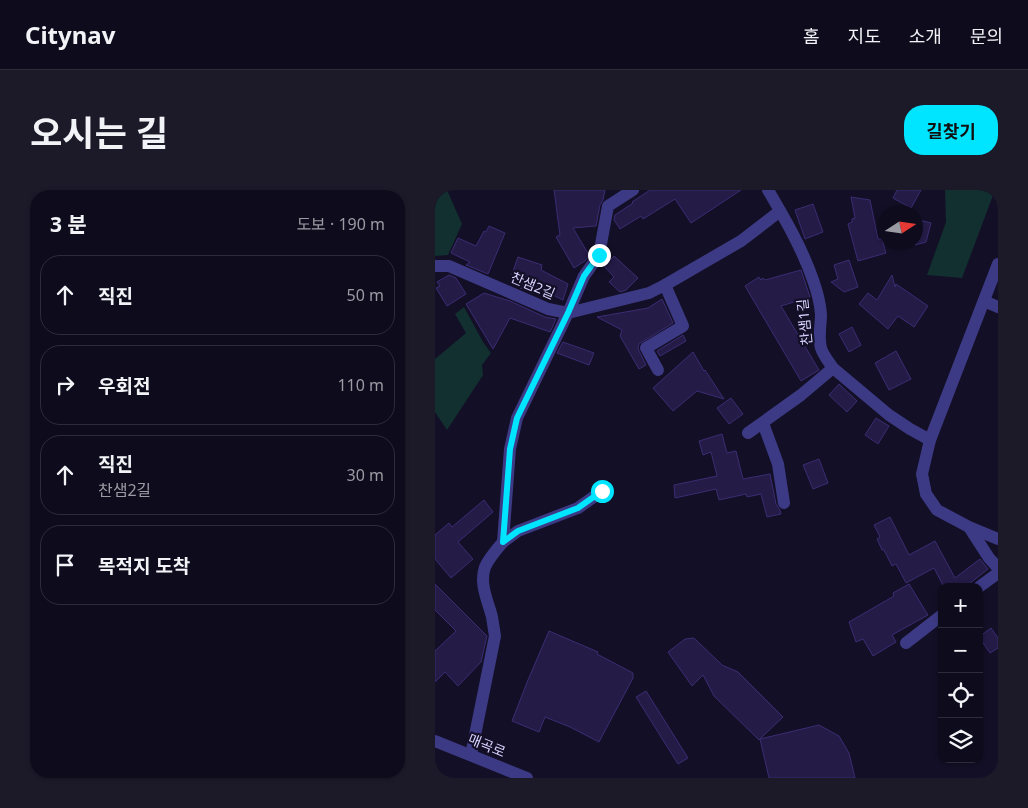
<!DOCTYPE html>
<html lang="ko">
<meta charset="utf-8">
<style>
:root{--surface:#0e0b1c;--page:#1c1929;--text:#f1f3f6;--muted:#9b9ba3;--line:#2e2b3b;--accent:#00e5ff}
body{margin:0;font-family:"Noto Sans","Noto Sans KR",sans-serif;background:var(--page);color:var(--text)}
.controls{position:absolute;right:15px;bottom:15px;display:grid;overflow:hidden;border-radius:10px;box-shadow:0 1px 4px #0004}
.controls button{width:45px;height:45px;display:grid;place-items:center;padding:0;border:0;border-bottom:1px solid var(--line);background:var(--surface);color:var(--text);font:25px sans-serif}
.compass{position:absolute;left:443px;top:15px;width:45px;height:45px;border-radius:50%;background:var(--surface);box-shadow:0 1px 4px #0004;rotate:78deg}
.stop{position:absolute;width:15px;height:15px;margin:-11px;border:4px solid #00e5ff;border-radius:50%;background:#fff}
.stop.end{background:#00e5ff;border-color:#fff;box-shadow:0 1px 5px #0008}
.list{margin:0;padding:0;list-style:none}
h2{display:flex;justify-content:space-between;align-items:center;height:65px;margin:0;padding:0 20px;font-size:21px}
h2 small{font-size:16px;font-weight:400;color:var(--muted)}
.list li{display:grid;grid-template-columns:32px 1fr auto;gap:15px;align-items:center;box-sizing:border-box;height:80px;margin:0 10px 10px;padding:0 10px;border:1px solid var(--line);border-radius:20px}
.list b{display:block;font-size:19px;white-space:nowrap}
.list p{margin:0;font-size:16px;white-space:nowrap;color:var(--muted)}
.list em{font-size:16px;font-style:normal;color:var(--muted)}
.icon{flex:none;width:28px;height:28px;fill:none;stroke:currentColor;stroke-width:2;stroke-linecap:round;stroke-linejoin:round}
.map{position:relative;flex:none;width:563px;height:588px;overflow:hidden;border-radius:20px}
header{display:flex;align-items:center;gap:30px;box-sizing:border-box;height:70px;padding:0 25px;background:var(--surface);border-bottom:1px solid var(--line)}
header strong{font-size:24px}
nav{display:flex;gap:28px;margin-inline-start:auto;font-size:18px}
.intro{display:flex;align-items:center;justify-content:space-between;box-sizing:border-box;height:120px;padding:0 30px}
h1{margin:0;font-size:35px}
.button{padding:12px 22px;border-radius:20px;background:var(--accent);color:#111;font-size:18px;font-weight:700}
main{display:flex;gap:30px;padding:0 30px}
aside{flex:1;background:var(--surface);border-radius:20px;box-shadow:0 1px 4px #0004}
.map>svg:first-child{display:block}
.green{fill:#12302f}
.building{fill:#241b47;stroke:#3b2d73}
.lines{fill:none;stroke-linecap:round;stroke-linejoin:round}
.minor{stroke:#3d3a85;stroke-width:12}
.route{stroke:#00e5ff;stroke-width:6}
.labels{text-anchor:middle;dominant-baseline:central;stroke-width:4.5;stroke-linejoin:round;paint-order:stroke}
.street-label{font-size:14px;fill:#d9d4ff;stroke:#130f26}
</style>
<header>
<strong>Citynav</strong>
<nav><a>홈</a><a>지도</a><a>소개</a><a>문의</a></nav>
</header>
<div class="intro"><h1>오시는 길</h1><a class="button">길찾기</a></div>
<main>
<aside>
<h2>3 분<small>도보 · 190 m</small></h2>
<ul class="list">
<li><svg class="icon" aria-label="ahead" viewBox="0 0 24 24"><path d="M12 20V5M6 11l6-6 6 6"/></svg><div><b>직진</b></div><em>50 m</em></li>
<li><svg class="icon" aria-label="right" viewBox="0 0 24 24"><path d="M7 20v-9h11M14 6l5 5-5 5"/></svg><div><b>우회전</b></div><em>110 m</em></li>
<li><svg class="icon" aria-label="ahead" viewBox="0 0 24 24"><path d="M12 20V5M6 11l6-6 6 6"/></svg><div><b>직진</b><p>찬샘2길</p></div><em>30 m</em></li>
<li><svg class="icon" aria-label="arrive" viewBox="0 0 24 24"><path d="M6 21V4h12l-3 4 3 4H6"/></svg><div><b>목적지 도착</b></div></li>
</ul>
</aside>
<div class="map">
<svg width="563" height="588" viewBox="0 0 563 588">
<rect width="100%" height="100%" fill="#130f26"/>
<g class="green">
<polygon points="0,0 12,0 27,34 13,65 0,66"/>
<polygon points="510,0 560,0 527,88 492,85 511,32"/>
<polygon points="29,117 48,152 56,163 47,175 48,185 12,240 0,222 0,169 31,143 20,124"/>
</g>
<g class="building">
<polygon points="119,0 170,0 168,10 165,15 161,36 138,38 154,65 150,71 139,78 121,47 125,45"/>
<polygon points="215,0 306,0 256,33 240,9 208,29 206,26 185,39 179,30 180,25 198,13 197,12"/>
<polygon points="462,0 486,0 476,18 458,8"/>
<polygon points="416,7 435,10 443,49 447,49 451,63 423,71 413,34 417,32 417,29 420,28"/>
<polygon points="378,14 388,42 370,49 360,20"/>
<polygon points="480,29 496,33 491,52 480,55"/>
<polygon points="54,36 70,43 53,84 31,75 35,72 16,63 23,48 41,56 49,41 51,42"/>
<polygon points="179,66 203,88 191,100 185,102 174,92 179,87 169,76"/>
<polygon points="83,67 107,75 106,80 133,94 128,110 100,96 98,103 85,98 88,91 76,87"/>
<polygon points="414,70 423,97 409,102 396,92 403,89 399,75"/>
<polygon points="366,80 375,107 346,116 384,180 366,191 310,96 324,87 326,90 328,88 330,90"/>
<polygon points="14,85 21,88 31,104 12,116 1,98 5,96 2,92"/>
<polygon points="457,85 460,97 461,94 493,116 479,137 463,126 453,139 424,114 433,103 442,110"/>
<polygon points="49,103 75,111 110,127 121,129 115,142 75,128 58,159 31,114"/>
<polygon points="227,109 238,133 204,154 203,157 204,161 211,175 204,179 185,146 187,140 162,127 213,118"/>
<polygon points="417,137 426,155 414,162 404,144"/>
<polygon points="248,145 251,151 225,166 222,161"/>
<polygon points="128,152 159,163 154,175 122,163"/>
<polygon points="461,161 476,189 454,200 440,173"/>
<polygon points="258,162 269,181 270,180 289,209 262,201 238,221 218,198"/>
<polygon points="404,194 422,211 412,222 394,205"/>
<polygon points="296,208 308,224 294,234 282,218"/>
<polygon points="441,228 454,236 443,254 430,245"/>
<polygon points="287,244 292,263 301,261 308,289 335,284 341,314 345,320 346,324 332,327 326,304 312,307 311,304 284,310 281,299 240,308 239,295 282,286 276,262 268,265 264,251"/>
<polygon points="384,269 393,293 378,299 368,275"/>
<polygon points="49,310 58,322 23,352 38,369 16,388 0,369 0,345 14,333 17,337"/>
<polygon points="455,327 474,365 500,351 520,388 545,369 553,379 530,397 509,397 499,378 471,393 461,374 457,376 449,360 447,360 442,349 445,347 439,335"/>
<polygon points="0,394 52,446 46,472 23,496 10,482 0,492 0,461 21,441 0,420"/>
<polygon points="474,394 493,425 457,445 461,452 438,466 428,449 421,452 414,432 459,406 458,403"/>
<polygon points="556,438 563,448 563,458 555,463 544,447"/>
<polygon points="114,441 163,462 162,464 198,483 198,488 164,552 135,537 110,527 104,542 77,531 93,490"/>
<polygon points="259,448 287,475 303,482 348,527 325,549 384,535 404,546 414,563 420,588 334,588 325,549 324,550 279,506 268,485 257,496 233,462 250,449"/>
<polygon points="211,501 253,568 243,574 201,507"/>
</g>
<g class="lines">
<g class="minor">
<path d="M333 0C350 29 367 58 378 90 382 101 385 112 386 124 386 135 383 147 386 158 388 165 394 172 398 178L454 225 475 239 495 250"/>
<polyline points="563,74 495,250 487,284 491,304 502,320 534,337 563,349"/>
<polyline points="0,76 14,76 113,119 133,123 149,86 164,65 173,16 198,0"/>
<polyline points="549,111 563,117"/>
<polyline points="223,180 211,158 248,136 230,95"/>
<polyline points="328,233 343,274 349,313"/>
<polyline points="313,243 366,205 398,178"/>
<polyline points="534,337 554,368 563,378"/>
<polyline points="68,352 83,341 143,318 167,301"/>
<polyline points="544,397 563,383"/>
<polyline points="471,453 507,425"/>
<polyline points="0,551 92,588"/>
<path d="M36 565 60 446C59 440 58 433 57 427 53 411 44 394 50 377 54 368 62 359 68 352L75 259 82 228 133 123 214 103 230 95 306 51 345 21"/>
</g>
</g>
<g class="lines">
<polyline class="route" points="164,65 149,86 133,123 82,228 75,259 68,352 83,341 143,318 167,301"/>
</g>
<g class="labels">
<g class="street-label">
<text transform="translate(98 95) rotate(23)">찬샘2길</text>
<text transform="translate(369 132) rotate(-96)">찬샘1길</text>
<text transform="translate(52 555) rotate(22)">매곡로</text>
</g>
</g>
</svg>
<div class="controls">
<button>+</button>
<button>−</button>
<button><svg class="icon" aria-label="locate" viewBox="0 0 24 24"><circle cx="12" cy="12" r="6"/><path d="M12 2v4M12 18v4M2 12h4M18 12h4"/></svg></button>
<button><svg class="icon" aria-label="layers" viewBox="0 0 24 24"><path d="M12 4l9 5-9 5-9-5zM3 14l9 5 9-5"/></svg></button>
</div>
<svg class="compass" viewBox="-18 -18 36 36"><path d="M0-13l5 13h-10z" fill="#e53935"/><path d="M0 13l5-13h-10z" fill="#9b9ba3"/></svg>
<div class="stop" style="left:167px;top:301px"></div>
<div class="stop end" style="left:164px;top:65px"></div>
</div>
</main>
